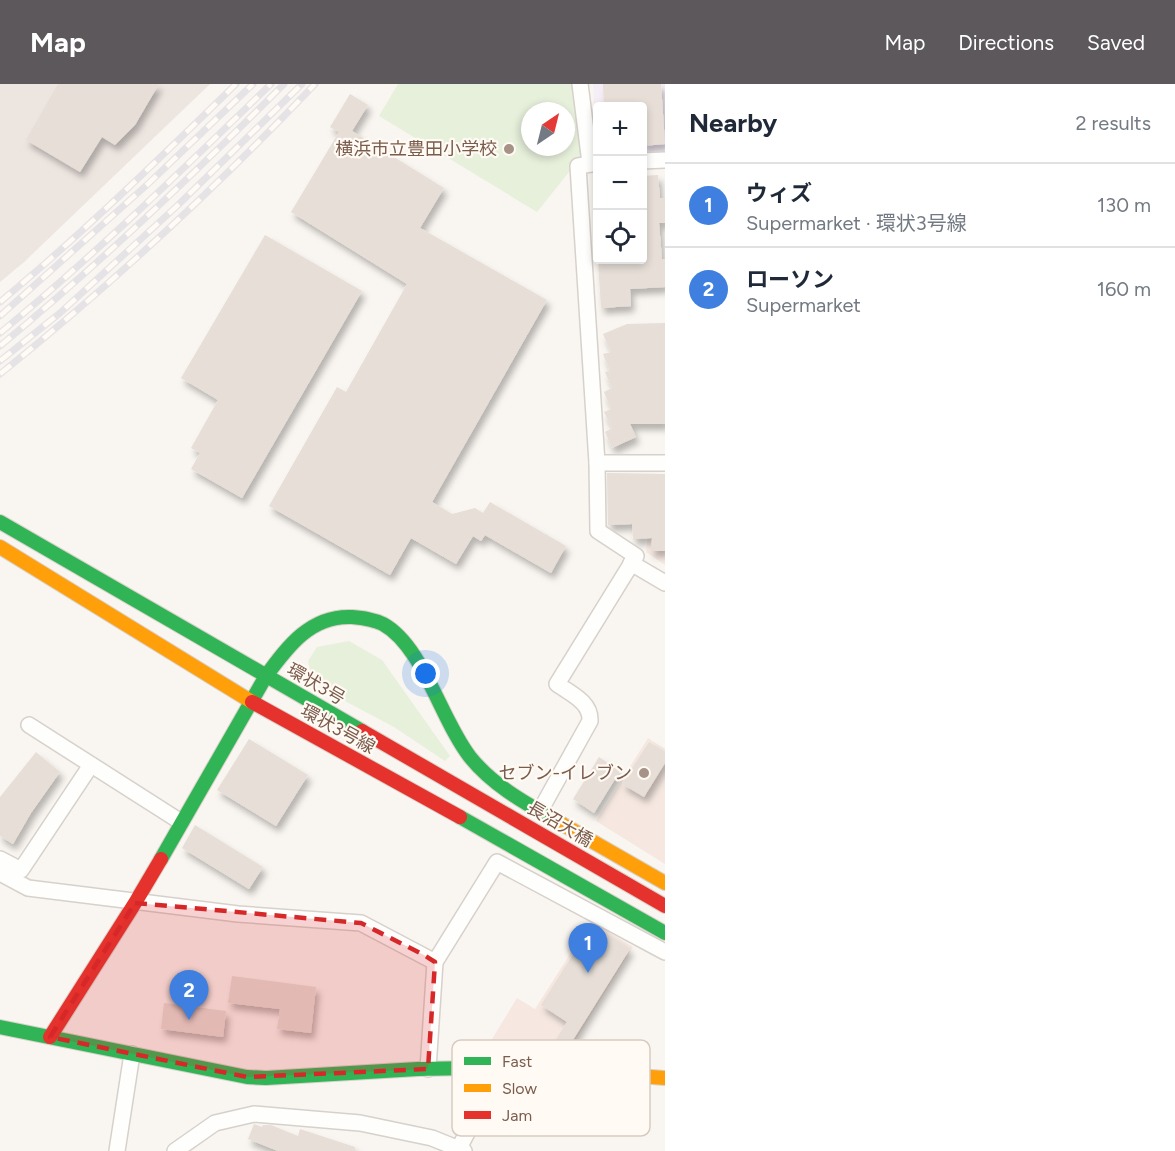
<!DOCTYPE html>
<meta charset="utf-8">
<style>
:root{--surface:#fff;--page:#f2f2f3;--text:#1f2937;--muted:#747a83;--line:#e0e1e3;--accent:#5c585b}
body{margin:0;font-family:Figtree,"Noto Sans JP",sans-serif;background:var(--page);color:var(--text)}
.controls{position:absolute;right:18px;top:18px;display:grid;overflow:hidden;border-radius:6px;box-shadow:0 3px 9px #0003}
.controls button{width:54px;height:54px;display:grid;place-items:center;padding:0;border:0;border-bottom:2px solid var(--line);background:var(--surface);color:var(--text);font:30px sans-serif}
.compass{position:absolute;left:521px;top:18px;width:54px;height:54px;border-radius:50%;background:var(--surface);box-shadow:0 3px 9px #0003;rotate:35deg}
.you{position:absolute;left:426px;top:590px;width:21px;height:21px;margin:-15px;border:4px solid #fff;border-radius:50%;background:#1a73e8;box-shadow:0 0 0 9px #1a73e833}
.badge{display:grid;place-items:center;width:39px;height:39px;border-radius:50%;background:var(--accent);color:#fff;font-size:20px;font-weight:700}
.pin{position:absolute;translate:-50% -50px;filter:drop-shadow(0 2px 3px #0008)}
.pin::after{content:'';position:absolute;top:32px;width:21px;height:18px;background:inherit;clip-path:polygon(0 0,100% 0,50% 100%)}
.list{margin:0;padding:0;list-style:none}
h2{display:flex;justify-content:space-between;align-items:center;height:78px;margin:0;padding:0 24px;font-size:26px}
h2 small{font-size:20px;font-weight:400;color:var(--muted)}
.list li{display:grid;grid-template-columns:39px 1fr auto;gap:18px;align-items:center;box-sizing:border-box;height:84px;padding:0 24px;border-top:2px solid var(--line)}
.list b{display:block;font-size:22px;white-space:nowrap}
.list p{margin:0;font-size:20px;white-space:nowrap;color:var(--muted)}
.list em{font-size:20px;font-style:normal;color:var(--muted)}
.icon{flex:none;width:33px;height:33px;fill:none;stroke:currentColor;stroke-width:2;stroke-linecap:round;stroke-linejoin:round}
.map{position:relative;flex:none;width:665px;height:1067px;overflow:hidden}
header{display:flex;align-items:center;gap:36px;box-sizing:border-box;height:84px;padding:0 30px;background:var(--accent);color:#fff}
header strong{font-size:28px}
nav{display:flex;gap:33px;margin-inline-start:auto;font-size:21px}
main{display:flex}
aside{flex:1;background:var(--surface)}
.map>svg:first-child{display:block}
.commercial{fill:#f6e8e1}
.industrial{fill:#ede5e0}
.education{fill:#f6eef6}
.green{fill:#e7f0db;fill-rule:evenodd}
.building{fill:#e6ded7;filter:url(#shadow)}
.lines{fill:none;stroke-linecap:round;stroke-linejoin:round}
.street-casing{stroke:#d7d1cb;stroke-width:18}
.fast-casing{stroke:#d9d2cb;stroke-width:16}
.slow-casing{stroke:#d9d2cb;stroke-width:16}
.jam-casing{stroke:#d9d2cb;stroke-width:16}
.street{stroke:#fefefd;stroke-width:15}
.fast{stroke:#30b455;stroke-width:14}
.slow{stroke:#ff9f0a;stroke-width:14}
.jam{stroke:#e5322d;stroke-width:14}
.rail-casing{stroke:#e6e3e7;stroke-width:7}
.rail{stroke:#fffaf3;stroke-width:4.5;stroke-dasharray:14;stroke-linecap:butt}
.marked{fill:#d62828;fill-opacity:0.2;stroke:#d62828;stroke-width:4.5;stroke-dasharray:12 8;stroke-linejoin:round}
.poi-dot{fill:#a69286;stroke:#fffaf3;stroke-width:2}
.labels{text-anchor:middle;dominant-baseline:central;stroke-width:4.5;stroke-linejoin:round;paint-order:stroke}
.poi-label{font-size:18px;fill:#7a5c4d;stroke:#fffaf3;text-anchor:end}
.street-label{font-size:18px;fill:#7a5c4d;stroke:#fffaf3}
.key{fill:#fffaf3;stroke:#d7cbc1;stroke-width:1.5}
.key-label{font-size:16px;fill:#7a5c4d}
</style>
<header>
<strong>Map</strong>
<nav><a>Map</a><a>Directions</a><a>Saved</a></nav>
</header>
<main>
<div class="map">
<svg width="665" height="1067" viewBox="0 0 665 1067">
<defs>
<filter id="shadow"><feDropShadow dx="3.5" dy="6" stdDeviation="3" flood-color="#0004"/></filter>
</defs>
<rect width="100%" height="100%" fill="#f9f5f0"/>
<g class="commercial">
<polygon points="649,439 665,439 665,481 646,468"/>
<polygon points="648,654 665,665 665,780 596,737"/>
<polygon points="591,837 633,863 566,972 486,965 517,914 535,925"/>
</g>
<polygon class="industrial" points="0,0 210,0 24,178 0,198"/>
<polygon class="education" points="593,0 665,0 665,70 643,71 642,22 598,22 597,71"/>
<g class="green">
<path d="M398 0H579L585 68 537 128 379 32ZM530 27H566V63H530Z"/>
<polygon points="349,557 382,576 450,672 445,677 394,643 345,617 311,590 308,577 317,563"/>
</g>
<g class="building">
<polygon points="58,0 159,0 135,41 115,61 102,53 80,88 26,56"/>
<polygon points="603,0 661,0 665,60 642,62 642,22 604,22"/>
<polygon points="350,10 368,21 352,47 444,104 420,144 547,216 432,418 452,430 475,424 483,429 490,418 566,462 551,489 485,451 481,457 473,452 456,480 411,454 390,491 269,422 337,303 346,308 407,200 291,128 339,48 330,43"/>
<polygon points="658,91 660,114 665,114 665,139 659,139 662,175 665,175 665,203 630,205 631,222 601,224 598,176 642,176 642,92"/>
<polygon points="265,151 362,207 242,414 191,385 200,369 191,364 218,316 181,294"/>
<polygon points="665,239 665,340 630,340 636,353 612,364 605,348 612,344 604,328 611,325 604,308 612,304 605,288 610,287 603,270 611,268 603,250 627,240"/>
<polygon points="607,389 665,390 665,467 651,467 652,454 633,455 632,440 608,441"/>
<polygon points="249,655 308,691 276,742 217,706"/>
<polygon points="649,658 665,668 665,679 644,713 622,700"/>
<polygon points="36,668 60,688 31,729 13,760 0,752 0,713"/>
<polygon points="599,673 620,687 594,729 573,715"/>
<polygon points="195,741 263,783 249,805 182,764"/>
<polygon points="592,840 630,865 566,967 553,960 567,938 541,921"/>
<polygon points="232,892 316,903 311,949 277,945 280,925 228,919"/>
<polygon points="164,919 226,927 223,953 161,945"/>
<polygon points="254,1040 262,1043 263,1041 271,1041 298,1052 300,1045 355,1063 355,1067 278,1067 248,1055"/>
</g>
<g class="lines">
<defs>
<g id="street">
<polyline points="580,0 590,79"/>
<polyline points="642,77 665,76"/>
<polyline points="597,379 665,379"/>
<polyline points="631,479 665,499"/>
<polyline points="29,641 181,738"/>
<path d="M540 727 590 637C591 618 571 610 557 600L636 472 598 447 597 379 578 82 598 79"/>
<polyline points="0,775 21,786 91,681"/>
<polyline points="0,789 28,804 238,830 361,839 435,878"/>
<polyline points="428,985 435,878 497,778 665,868"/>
<polyline points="459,1064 479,1026 510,983"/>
<polyline points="117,1067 132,970"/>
<polyline points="175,1067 215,1039 254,1030 360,1039 432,1054 464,1067"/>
</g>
<g id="fast">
<polyline points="0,438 362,647"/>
<polyline points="460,733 665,849"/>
<path d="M161 775 266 592C288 562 311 531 352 533 363 534 373 535 383 540 423 562 441 636 470 673 494 703 529 721 562 740"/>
<polyline points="0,943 247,993 266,994 418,985 520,983"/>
</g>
<g id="slow">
<polyline points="0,463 252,618"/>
<polyline points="562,740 665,799"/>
<polyline points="520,983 665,994"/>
</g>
<g id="jam">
<polyline points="252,618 460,733"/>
<polyline points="362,647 665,822"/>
<polyline points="50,953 135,819 161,775"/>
</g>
</defs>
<use href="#street" class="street-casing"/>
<use href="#fast" class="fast-casing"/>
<use href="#slow" class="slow-casing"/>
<use href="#jam" class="jam-casing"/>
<use href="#street" class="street"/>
<use href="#fast" class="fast"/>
<use href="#slow" class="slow"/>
<use href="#jam" class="jam"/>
<defs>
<g id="rail">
<path d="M0 218C82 150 159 75 236 0"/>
<polyline points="0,232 149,99 253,0"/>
<path d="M0 249C95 171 183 85 271 0"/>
<path d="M0 262C99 180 193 91 284 0"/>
<polyline points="0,277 60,229 177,122 302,0"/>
<path d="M0 290C111 201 217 103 315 0"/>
</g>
</defs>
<use href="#rail" class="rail-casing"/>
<use href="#rail" class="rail"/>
</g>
<path class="marked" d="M135 819 361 839 424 871 435 878 428 985 247 993 50 953Z"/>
<g class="poi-dot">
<circle cx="509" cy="65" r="6"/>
<circle cx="644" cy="689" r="6"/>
</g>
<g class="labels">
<g class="poi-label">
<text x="497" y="65">横浜市立豊田小学校</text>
<text x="632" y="689">セブン-イレブン</text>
</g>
<g class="street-label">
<text transform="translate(316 600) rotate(30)">環状3号</text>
<text transform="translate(338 645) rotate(29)">環状3号線</text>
<text transform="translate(560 740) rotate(30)">長沼大橋</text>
</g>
</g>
<rect x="452" y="956" width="198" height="96" rx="9" class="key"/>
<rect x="464" y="973" width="27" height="8" fill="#30b455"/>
<rect x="464" y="1000" width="27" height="8" fill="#ff9f0a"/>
<rect x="464" y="1027" width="27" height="8" fill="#e5322d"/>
<g class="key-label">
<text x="502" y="983">Fast</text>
<text x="502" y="1010">Slow</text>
<text x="502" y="1037">Jam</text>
</g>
</svg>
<div class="controls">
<button>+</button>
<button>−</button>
<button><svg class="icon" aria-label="locate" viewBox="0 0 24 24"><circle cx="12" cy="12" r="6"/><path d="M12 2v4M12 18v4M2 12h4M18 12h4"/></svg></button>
</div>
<svg class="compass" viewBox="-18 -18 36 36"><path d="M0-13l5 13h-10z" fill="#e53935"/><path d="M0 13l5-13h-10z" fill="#747a83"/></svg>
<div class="you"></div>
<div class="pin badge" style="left:588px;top:889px;background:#3f7fe0">1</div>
<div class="pin badge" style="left:189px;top:936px;background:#3f7fe0">2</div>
</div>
<aside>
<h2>Nearby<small>2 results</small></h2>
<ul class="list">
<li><span class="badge" style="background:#3f7fe0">1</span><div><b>ウィズ</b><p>Supermarket · 環状3号線</p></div><em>130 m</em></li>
<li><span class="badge" style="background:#3f7fe0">2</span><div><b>ローソン</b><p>Supermarket</p></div><em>160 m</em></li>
</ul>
</aside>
</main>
